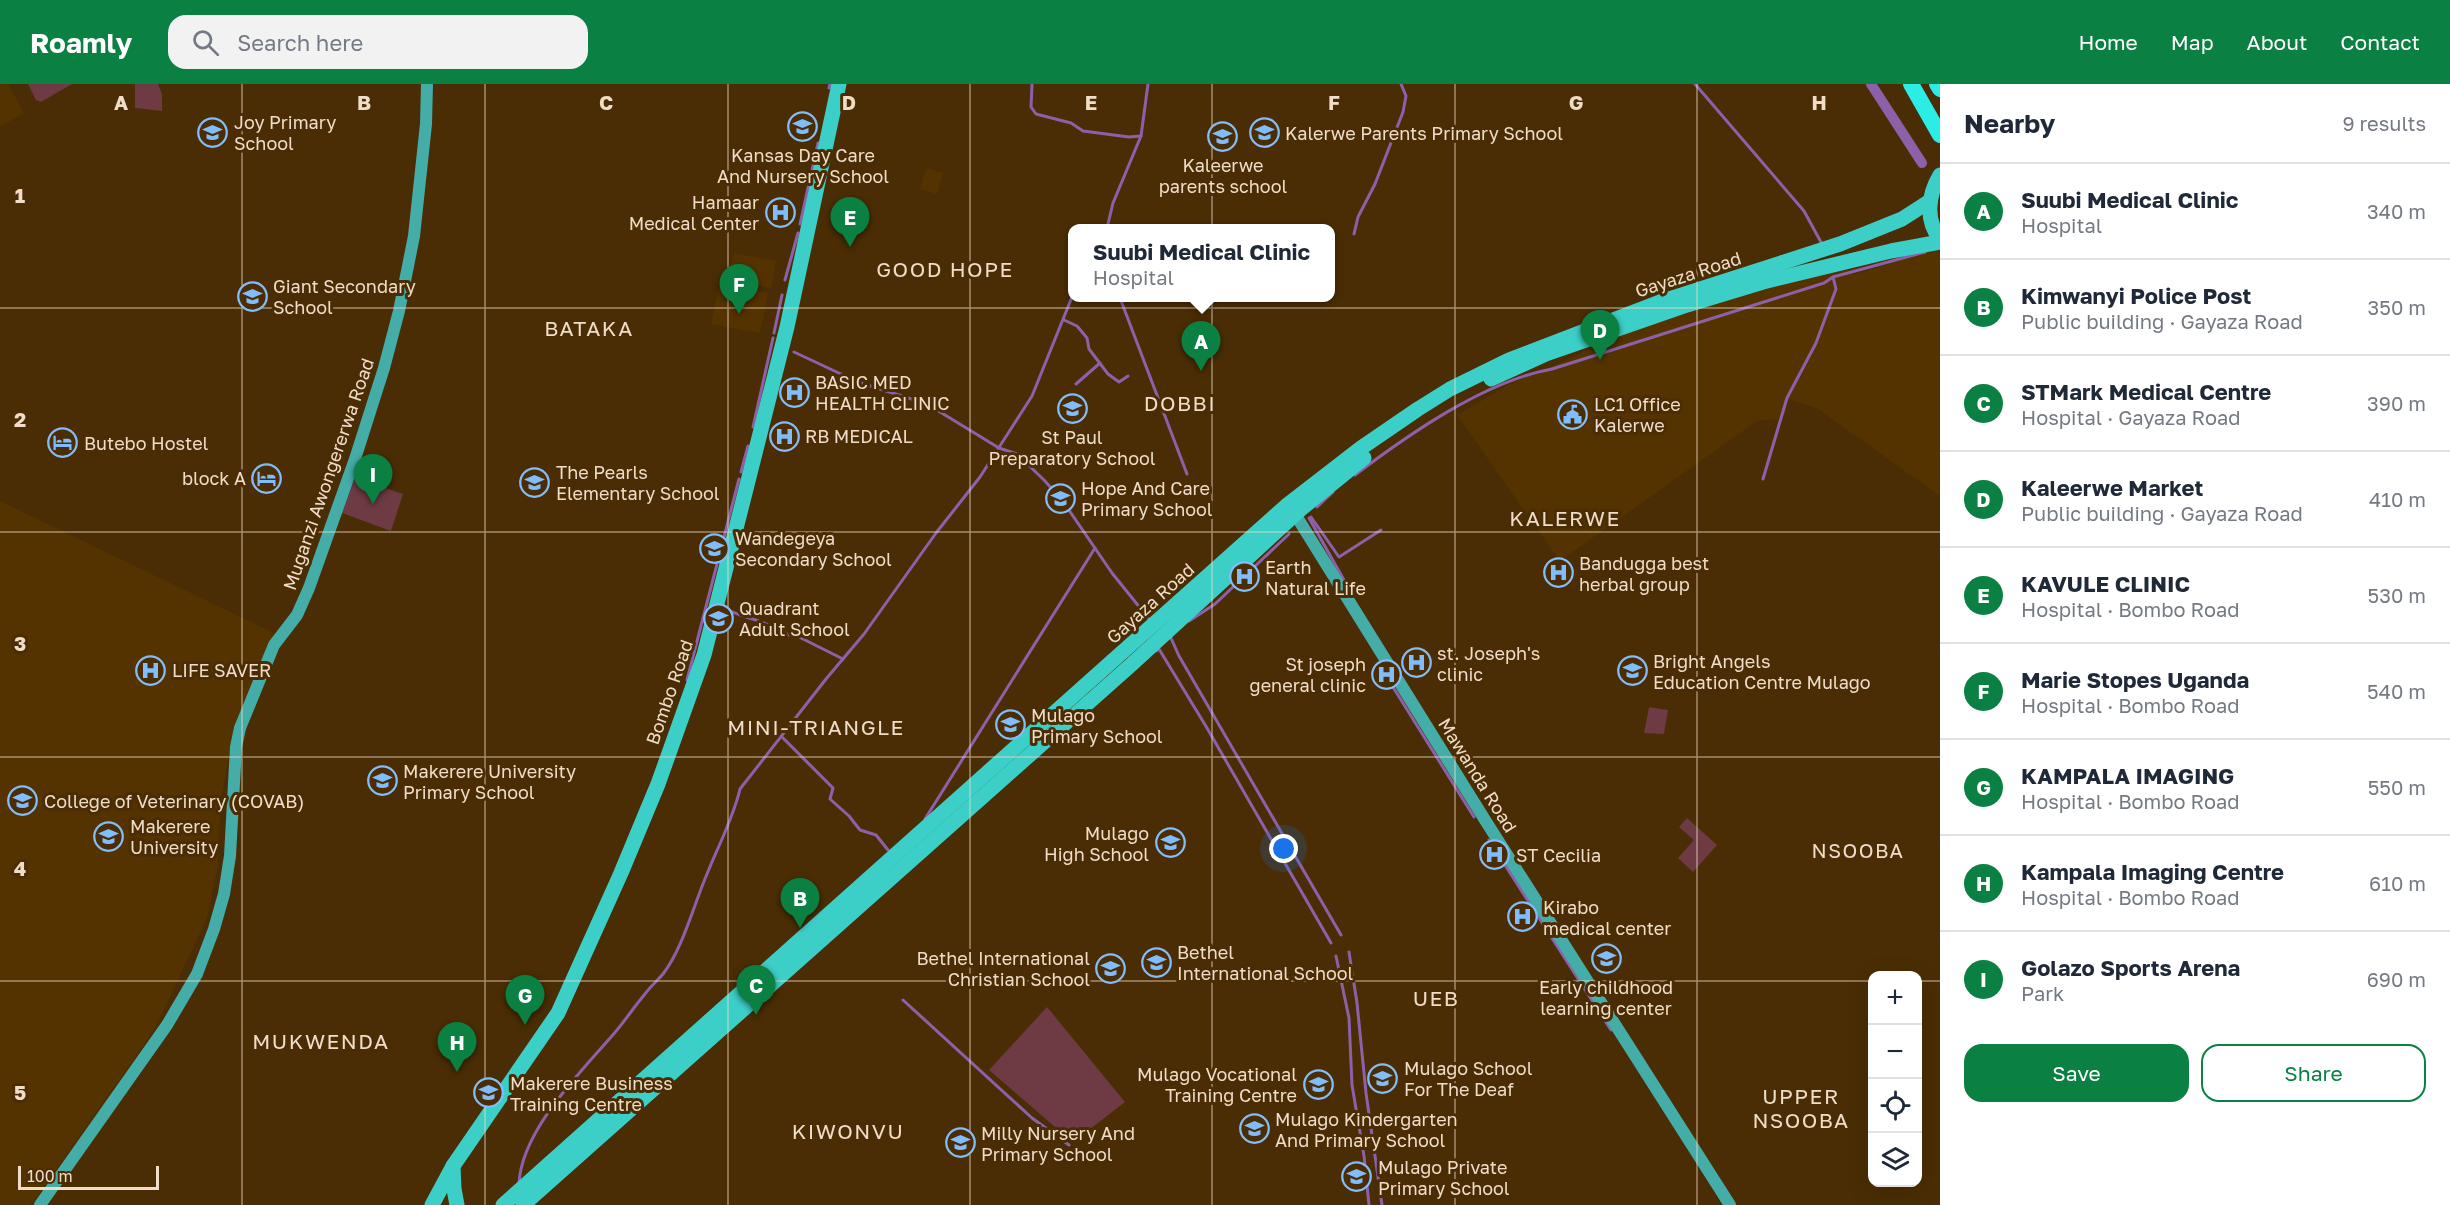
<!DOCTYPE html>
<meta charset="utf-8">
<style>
:root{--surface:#fff;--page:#f2f2f3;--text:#1f2937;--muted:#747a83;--line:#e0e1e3;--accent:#0b8043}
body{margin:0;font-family:"Golos Text",sans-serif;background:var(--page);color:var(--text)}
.controls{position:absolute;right:18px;bottom:18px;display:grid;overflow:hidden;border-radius:12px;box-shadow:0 6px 24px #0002}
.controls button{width:54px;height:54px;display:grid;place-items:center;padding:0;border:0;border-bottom:2px solid var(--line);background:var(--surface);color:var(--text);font:30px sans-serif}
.scale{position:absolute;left:18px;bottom:15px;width:141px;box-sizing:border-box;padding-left:6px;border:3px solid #efddc8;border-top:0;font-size:16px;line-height:21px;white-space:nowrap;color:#efddc8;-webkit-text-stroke:4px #4a2d04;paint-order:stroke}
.you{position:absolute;left:1284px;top:765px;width:21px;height:21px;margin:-15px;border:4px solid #fff;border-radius:50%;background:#1a73e8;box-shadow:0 0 0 9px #1a73e833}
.badge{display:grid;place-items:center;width:39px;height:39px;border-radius:50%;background:var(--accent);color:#fff;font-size:20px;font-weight:700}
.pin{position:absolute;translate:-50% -50px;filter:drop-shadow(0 2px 3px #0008)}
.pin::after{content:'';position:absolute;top:32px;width:21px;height:18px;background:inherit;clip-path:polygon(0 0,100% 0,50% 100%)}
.popup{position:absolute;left:1068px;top:140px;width:267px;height:78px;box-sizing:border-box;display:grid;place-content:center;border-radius:12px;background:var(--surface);filter:drop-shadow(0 2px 4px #0005);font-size:20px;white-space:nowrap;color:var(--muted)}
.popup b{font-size:22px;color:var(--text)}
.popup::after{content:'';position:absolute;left:50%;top:100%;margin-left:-12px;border:12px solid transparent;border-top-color:var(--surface)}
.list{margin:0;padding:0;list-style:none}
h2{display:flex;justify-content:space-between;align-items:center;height:78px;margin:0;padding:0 24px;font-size:26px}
h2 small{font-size:20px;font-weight:400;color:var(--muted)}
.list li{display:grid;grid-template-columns:39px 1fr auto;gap:18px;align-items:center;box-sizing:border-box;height:96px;padding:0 24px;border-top:2px solid var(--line)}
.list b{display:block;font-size:22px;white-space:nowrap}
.list p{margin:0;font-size:20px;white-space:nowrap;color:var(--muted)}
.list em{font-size:20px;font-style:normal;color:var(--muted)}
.actions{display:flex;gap:12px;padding:18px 24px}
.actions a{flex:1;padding:14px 0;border:2px solid var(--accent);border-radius:18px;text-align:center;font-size:21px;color:var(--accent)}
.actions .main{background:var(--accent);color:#fff}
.icon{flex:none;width:33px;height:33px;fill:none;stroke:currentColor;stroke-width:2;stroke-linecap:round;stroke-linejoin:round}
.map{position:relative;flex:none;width:1940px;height:1121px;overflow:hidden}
header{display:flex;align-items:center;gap:36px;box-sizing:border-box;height:84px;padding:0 30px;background:var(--accent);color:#fff}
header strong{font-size:28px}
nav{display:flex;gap:33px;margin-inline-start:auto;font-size:21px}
.search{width:420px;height:54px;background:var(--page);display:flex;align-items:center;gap:15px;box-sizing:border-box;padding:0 21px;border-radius:18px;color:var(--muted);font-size:22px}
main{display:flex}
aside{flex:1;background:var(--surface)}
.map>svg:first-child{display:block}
.built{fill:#530}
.green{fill:#6e3a43}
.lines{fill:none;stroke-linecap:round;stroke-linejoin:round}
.stream{stroke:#8c61a9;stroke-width:3}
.canal{stroke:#8c61a9;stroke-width:10}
.secondary{stroke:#44ada8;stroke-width:12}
.primary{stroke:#3ccfc8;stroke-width:15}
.highway{stroke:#2cede5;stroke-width:16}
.grid{fill:none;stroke:#efddc8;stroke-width:1.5;stroke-opacity:0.55}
.labels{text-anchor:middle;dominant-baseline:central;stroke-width:6;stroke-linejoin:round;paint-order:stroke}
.poi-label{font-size:18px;fill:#efddc8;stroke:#4a2d04;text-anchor:start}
.street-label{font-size:18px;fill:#efddc8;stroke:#4a2d04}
.neighbourhood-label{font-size:20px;letter-spacing:1.5px;fill:#efddc8;stroke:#4a2d04}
.quarter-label{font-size:21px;letter-spacing:1.5px;fill:#efddc8;stroke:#4a2d04}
.grid-label{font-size:20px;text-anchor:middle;font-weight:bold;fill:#efddc8;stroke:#4a2d04;stroke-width:6;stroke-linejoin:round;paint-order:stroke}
</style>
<header>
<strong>Roamly</strong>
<div class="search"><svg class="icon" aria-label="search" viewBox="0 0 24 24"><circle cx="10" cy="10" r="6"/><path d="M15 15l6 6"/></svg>Search here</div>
<nav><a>Home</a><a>Map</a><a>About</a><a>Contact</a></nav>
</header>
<main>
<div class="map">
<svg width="1940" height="1121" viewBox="0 0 1940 1121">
<rect width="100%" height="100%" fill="#4a2d04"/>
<g class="built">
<polygon points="0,0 8,0 24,29 0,43"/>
<polygon points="926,84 943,89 937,110 920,105"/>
<polygon points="1936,165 1940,170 1940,412 1818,325 1789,315 1778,335 1757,337 1560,477 1457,331 1510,300 1564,277 1643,238 1845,182 1853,191"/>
<polygon points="734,169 776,177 771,204 728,196"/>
<polygon points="720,199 768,209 760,249 711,240"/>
<polygon points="0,417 278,551 242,622 229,671 220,723 218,781 207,834 154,946 31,1121 0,1121"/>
</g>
<g class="green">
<polygon points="28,0 72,0 41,18 36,16"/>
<polygon points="135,0 158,0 162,10 162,27 135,24"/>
<polygon points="355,394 403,410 391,447 342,429"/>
<polygon points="1649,623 1668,626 1664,650 1644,649"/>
<polygon points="1687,734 1717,761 1693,788 1678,774 1694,756 1679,743"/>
<polygon points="1047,923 1125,1018 1076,1056 1070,1056 989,986"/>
</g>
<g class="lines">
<g class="stream">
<polyline points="1032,0 1031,23 1036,30 1071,39 1083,47 1129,53 1141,52"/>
<polyline points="1695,0 1804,127 1822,160"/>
<polyline points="829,4 830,0"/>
<polyline points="800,140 818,59"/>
<polyline points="1107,144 1113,119 1141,52 1148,0"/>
<polyline points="1354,150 1358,133 1375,100 1403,28 1406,12 1401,0"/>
<polyline points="785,196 798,149"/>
<polyline points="1120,214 1187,390"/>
<polyline points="1064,236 1077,242 1087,254 1089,265 1108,290 1119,298 1128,292"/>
<polyline points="774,249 782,211"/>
<polyline points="794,268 858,298 927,320 999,364 1017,370 1044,396 1062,416 1112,489 1149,535"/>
<polyline points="1076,300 1100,279"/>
<polyline points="753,343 773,254"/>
<polyline points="741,388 748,362"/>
<path d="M1355 391C1409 350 1485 297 1552 285L1824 199 1833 193 1925 168"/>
<polyline points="1763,395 1787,314 1816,259 1836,205 1833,193"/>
<polyline points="1317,423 1333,408"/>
<polyline points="1311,433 1339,473 1381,446"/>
<polyline points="1309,434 1349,505"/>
<path d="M723 523C738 533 755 534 771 542 780 546 788 553 797 552L843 575"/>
<polyline points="1189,537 1215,520 1289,450"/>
<polyline points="1171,554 1179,572 1341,851"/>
<polyline points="1156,567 1159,565 1207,644 1331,859"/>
<polyline points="1383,587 1474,733"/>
<polyline points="687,596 739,395"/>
<polyline points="782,653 833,704 830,715 849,732 860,746 876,751 888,766"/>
<polyline points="925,735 1095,464"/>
<polyline points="1489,756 1611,946"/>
<polyline points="1349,868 1357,919 1366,1009 1382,1121"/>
<polyline points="1336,872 1349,934 1352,1001 1364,1072 1369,1121"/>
<polyline points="903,916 1032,1034 1069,1061"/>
<path d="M519 1100C521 1048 578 991 611 953 623 940 633 924 645 910 650 903 657 897 663 890 683 864 694 820 707 790 718 762 733 735 740 705L826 595 864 550 936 449 980 393 1032 312 1072 213"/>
</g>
<polyline class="canal" points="1871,0 1922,79"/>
<g class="secondary">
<polyline points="1295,430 1485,736 1730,1121"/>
<polyline points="40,1121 167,941 197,890 214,845 224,810 230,772 236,663 240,644 274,561 297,531 309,504 355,375 384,284 399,227 414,152 426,40 427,0"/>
</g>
<g class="primary">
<path d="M1940 91C1928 111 1925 136 1940 155"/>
<polyline points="1491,295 1546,270 1687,221 1763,198 1891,167 1940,158"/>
<polyline points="453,1082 454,1105 457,1121"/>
<polyline points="432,1121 453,1082 558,929 621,789 658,700 704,571 787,243 839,0"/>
<polyline points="503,1121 1286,422 1361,364 1418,325 1450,305 1509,276 1660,218 1840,160 1902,135 1930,117"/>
<polyline points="523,1121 1132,580 1301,425 1364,374"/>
</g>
<g class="highway">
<polyline points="1911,0 1940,51"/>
<polyline points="1937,0 1940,5"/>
</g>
</g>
<path class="grid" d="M242 0V1121M485 0V1121M728 0V1121M970 0V1121M1212 0V1121M1455 0V1121M1697 0V1121M0 224H1940M0 448H1940M0 673H1940M0 897H1872M1918 897H1940"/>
<defs>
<symbol id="school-ring" viewBox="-11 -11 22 22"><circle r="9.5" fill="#4a2d04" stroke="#81bdfa" stroke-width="1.5"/><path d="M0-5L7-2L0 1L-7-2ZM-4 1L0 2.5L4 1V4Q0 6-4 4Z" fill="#81bdfa"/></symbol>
<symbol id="hospital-ring" viewBox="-11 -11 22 22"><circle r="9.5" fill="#4a2d04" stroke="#81bdfa" stroke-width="1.5"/><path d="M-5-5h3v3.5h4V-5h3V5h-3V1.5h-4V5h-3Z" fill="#81bdfa"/></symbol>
<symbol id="civic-ring" viewBox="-11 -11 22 22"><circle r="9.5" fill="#4a2d04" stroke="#81bdfa" stroke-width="1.5"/><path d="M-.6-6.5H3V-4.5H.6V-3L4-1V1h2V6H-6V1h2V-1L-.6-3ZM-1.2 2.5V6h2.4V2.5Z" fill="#81bdfa"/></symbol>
<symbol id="hotel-ring" viewBox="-11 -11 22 22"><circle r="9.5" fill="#4a2d04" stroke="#81bdfa" stroke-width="1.5"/><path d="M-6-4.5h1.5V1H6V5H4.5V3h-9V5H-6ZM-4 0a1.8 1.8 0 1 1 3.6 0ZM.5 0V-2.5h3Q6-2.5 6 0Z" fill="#81bdfa"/></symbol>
<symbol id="university-ring" viewBox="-11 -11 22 22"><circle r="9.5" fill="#4a2d04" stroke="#81bdfa" stroke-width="1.5"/><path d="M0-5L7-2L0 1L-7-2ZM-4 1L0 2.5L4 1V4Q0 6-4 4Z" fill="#81bdfa"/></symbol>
</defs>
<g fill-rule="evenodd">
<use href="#school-ring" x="786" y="26" width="33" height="33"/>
<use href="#school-ring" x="196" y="32" width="33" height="33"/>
<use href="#school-ring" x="1248" y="32" width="33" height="33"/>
<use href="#school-ring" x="1206" y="36" width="33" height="33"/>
<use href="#hospital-ring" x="764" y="112" width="33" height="33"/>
<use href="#school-ring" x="236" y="196" width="33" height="33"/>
<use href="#hospital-ring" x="778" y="292" width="33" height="33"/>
<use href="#school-ring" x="1056" y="308" width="33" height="33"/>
<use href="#civic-ring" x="1556" y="314" width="33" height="33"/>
<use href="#hospital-ring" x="768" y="336" width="33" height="33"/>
<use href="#hotel-ring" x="46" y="342" width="33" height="33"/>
<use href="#hotel-ring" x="250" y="378" width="33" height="33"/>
<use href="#school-ring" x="518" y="382" width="33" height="33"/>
<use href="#school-ring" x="1044" y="398" width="33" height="33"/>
<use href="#school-ring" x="698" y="448" width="33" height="33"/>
<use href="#hospital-ring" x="1542" y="472" width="33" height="33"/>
<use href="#hospital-ring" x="1228" y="476" width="33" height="33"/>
<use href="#university-ring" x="702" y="518" width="33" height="33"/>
<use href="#hospital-ring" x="1400" y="562" width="33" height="33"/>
<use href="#hospital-ring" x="134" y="570" width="33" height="33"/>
<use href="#school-ring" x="1616" y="570" width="33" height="33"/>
<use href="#hospital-ring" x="1370" y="574" width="33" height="33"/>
<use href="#school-ring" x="994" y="624" width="33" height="33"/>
<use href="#school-ring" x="366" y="680" width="33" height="33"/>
<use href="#university-ring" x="6" y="700" width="33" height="33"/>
<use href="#university-ring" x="92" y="736" width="33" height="33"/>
<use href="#school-ring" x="1154" y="742" width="33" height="33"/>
<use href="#hospital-ring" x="1478" y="754" width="33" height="33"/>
<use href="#hospital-ring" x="1506" y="816" width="33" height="33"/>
<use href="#school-ring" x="1590" y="858" width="33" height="33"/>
<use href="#school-ring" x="1140" y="862" width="33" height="33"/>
<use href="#school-ring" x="1094" y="868" width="33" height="33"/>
<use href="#school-ring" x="1366" y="978" width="33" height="33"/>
<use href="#school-ring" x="1302" y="984" width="33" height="33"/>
<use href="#university-ring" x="472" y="992" width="33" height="33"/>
<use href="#school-ring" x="1238" y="1028" width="33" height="33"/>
<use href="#school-ring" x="944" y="1042" width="33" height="33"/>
<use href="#school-ring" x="1340" y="1076" width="33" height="33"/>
</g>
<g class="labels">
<g class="poi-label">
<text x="234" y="38">Joy Primary<tspan x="234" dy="21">School</tspan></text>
<text x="1285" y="49">Kalerwe Parents Primary School</text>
<text x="803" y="71" text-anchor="middle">Kansas Day Care<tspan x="803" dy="21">And Nursery School</tspan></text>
<text x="1223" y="81" text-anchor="middle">Kaleerwe<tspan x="1223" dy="21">parents school</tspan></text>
<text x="759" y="118" text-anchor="end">Hamaar<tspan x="759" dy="21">Medical Center</tspan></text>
<text x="273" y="202">Giant Secondary<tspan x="273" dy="21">School</tspan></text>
<text x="815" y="298">BASIC MED<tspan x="815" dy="21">HEALTH CLINIC</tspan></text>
<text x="1594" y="320">LC1 Office<tspan x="1594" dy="21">Kalerwe</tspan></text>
<text x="805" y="352">RB MEDICAL</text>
<text x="1072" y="353" text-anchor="middle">St Paul<tspan x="1072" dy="21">Preparatory School</tspan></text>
<text x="84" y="359">Butebo Hostel</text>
<text x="556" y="388">The Pearls<tspan x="556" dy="21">Elementary School</tspan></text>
<text x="246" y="394" text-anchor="end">block A</text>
<text x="1081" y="404">Hope And Care<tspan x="1081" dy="21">Primary School</tspan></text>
<text x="735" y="454">Wandegeya<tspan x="735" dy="21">Secondary School</tspan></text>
<text x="1579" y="479">Bandugga best<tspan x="1579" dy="21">herbal group</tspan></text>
<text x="1265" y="483">Earth<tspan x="1265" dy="21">Natural Life</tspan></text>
<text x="739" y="524">Quadrant<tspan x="739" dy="21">Adult School</tspan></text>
<text x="1437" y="569">st. Joseph's<tspan x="1437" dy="21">clinic</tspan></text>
<text x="1653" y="577">Bright Angels<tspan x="1653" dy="21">Education Centre Mulago</tspan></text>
<text x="1366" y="580" text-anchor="end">St joseph<tspan x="1366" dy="21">general clinic</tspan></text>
<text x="172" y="586">LIFE SAVER</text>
<text x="1031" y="631">Mulago<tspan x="1031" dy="21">Primary School</tspan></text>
<text x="403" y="687">Makerere University<tspan x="403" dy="21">Primary School</tspan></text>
<text x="44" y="717">College of Veterinary (COVAB)</text>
<text x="130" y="742">Makerere<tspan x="130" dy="21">University</tspan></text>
<text x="1149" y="749" text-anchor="end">Mulago<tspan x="1149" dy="21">High School</tspan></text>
<text x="1516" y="771">ST Cecilia</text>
<text x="1543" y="823">Kirabo<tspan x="1543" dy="21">medical center</tspan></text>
<text x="1177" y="868">Bethel<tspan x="1177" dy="21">International School</tspan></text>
<text x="1090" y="874" text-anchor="end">Bethel International<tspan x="1090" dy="21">Christian School</tspan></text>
<text x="1606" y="903" text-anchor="middle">Early childhood<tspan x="1606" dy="21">learning center</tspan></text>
<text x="1404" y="984">Mulago School<tspan x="1404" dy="21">For The Deaf</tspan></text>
<text x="1297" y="990" text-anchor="end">Mulago Vocational<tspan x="1297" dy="21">Training Centre</tspan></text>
<text x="510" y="999">Makerere Business<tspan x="510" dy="21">Training Centre</tspan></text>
<text x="1275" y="1035">Mulago Kindergarten<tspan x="1275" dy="21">And Primary School</tspan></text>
<text x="981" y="1049">Milly Nursery And<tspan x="981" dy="21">Primary School</tspan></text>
<text x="1378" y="1083">Mulago Private<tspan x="1378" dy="21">Primary School</tspan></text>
</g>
<g class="street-label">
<text transform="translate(1688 190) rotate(-18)">Gayaza Road</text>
<text transform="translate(328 390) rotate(-71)">Muganzi Awongererwa Road</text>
<text transform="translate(1150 519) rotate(-42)">Gayaza Road</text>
<text transform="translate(669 608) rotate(-71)">Bombo Road</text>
<text transform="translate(1478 691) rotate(58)">Mawanda Road</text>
</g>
<g class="neighbourhood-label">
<text x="1858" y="766">NSOOBA</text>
</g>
<g class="quarter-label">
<text x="945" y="185">GOOD HOPE</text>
<text x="589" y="244">BATAKA</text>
<text x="1180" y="319">DOBBI</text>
<text x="1565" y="434">KALERWE</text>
<text x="816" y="643">MINI-TRIANGLE</text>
<text x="1436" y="914">UEB</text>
<text x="321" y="957">MUKWENDA</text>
<text x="1801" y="1012">UPPER<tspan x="1801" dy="24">NSOOBA</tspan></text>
<text x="848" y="1047">KIWONVU</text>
</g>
</g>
<g class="grid-label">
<text x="121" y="26">A</text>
<text x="364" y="26">B</text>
<text x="606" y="26">C</text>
<text x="849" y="26">D</text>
<text x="1091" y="26">E</text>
<text x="1334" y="26">F</text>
<text x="1576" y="26">G</text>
<text x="1819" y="26">H</text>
<text x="20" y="119">1</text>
<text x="20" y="343">2</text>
<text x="20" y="567">3</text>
<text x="20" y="792">4</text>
<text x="20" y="1016">5</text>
</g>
</svg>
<div class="controls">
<button>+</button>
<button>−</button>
<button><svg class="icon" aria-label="locate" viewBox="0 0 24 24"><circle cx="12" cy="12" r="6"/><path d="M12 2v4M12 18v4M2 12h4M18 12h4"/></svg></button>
<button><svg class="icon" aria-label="layers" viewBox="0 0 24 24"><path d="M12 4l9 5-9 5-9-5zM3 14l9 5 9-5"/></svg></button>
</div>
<div class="scale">100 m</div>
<div class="you"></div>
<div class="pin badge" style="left:1201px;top:287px">A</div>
<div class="popup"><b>Suubi Medical Clinic</b>Hospital</div>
<div class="pin badge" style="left:800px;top:844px">B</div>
<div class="pin badge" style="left:756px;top:931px">C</div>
<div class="pin badge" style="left:1600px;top:276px">D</div>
<div class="pin badge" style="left:850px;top:163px">E</div>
<div class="pin badge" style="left:739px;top:230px">F</div>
<div class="pin badge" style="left:525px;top:941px">G</div>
<div class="pin badge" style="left:457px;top:988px">H</div>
<div class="pin badge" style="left:373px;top:420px">I</div>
</div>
<aside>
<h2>Nearby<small>9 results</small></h2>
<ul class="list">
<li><span class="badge">A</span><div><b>Suubi Medical Clinic</b><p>Hospital</p></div><em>340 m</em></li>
<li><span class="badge">B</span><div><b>Kimwanyi Police Post</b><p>Public building · Gayaza Road</p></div><em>350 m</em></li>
<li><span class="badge">C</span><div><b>STMark Medical Centre</b><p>Hospital · Gayaza Road</p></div><em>390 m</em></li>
<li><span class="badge">D</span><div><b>Kaleerwe Market</b><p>Public building · Gayaza Road</p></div><em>410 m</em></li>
<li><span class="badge">E</span><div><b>KAVULE CLINIC</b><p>Hospital · Bombo Road</p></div><em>530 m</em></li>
<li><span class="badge">F</span><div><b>Marie Stopes Uganda</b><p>Hospital · Bombo Road</p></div><em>540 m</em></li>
<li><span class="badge">G</span><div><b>KAMPALA IMAGING</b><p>Hospital · Bombo Road</p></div><em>550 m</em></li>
<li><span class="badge">H</span><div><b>Kampala Imaging Centre</b><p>Hospital · Bombo Road</p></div><em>610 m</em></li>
<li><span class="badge">I</span><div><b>Golazo Sports Arena</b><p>Park</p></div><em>690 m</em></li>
</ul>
<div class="actions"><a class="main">Save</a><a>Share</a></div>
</aside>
</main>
